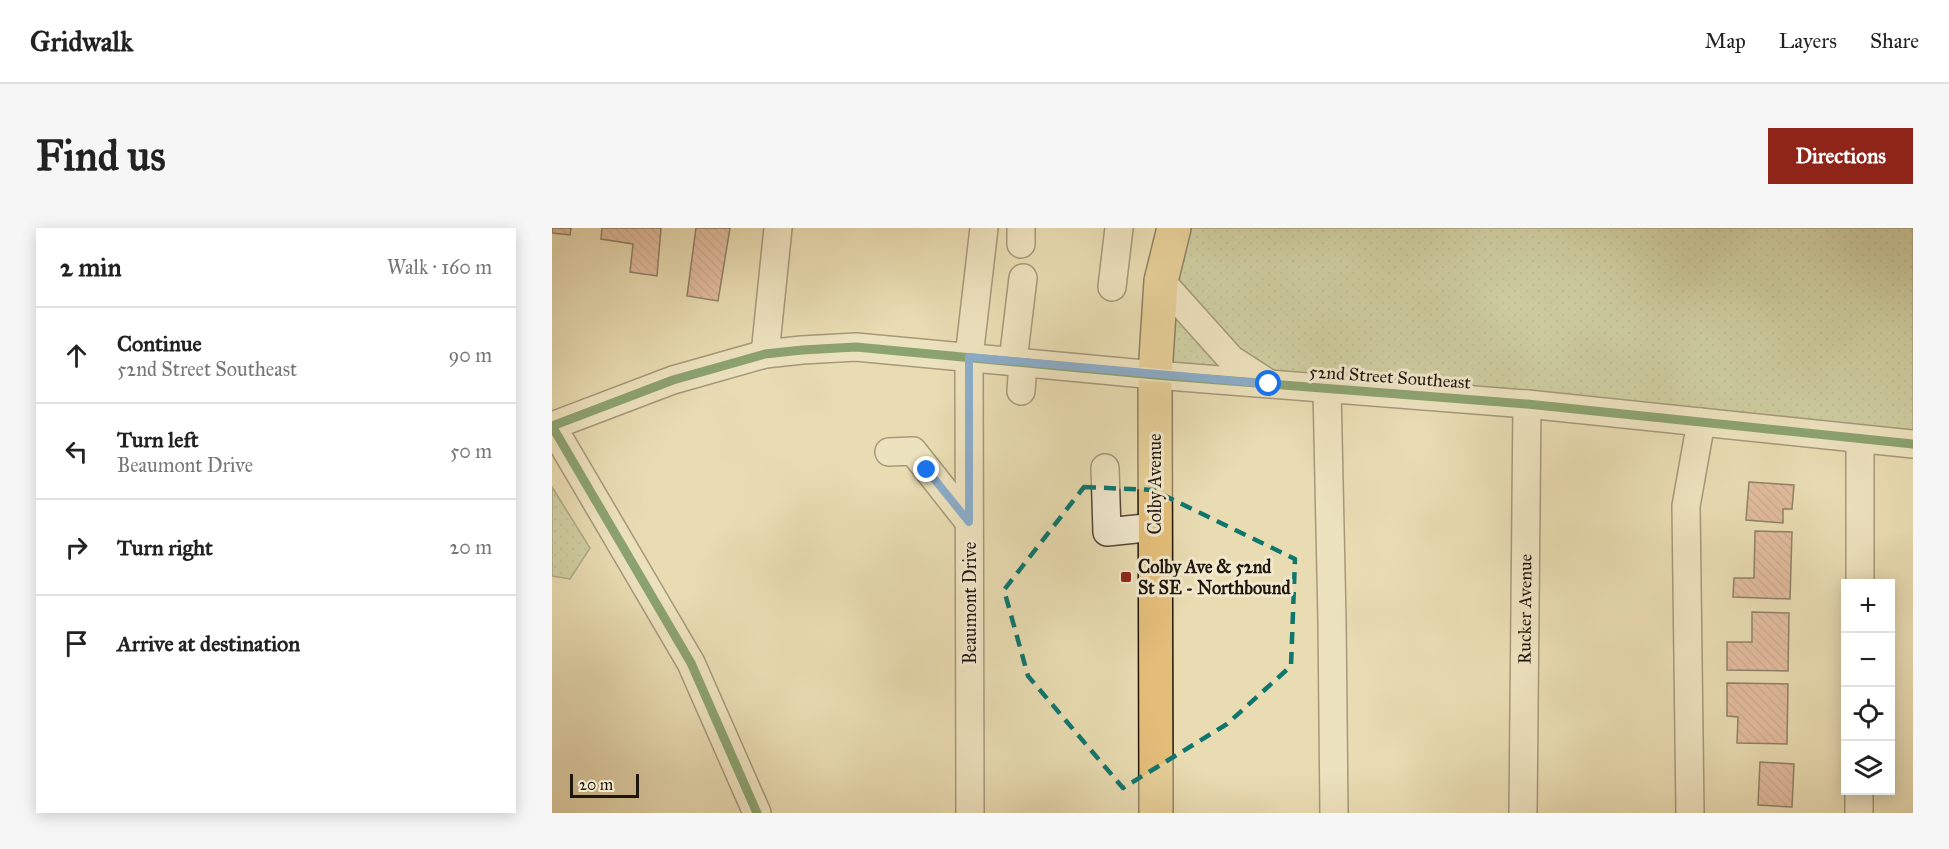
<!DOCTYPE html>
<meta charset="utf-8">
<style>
:root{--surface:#fff;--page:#f6f6f6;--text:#222;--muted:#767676;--line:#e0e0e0;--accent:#8f2418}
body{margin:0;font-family:"IM FELL Great Primer",serif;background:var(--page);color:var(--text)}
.controls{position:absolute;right:18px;bottom:18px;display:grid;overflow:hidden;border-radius:0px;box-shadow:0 3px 15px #0003}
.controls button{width:54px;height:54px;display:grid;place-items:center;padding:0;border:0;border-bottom:2px solid var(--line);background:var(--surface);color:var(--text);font:30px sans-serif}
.scale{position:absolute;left:18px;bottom:15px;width:69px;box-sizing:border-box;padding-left:6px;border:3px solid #1f160e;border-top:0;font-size:16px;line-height:21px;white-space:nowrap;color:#1f160e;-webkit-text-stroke:4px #f1e8cd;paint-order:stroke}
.stop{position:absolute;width:18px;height:18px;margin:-14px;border:4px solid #1a73e8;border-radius:50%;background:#fff}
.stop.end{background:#1a73e8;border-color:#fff;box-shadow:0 2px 6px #0008}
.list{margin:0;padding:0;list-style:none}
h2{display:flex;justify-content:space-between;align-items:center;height:78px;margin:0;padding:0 24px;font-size:26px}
h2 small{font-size:20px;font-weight:400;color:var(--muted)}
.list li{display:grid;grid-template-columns:39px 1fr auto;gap:18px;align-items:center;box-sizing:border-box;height:96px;padding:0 24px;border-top:2px solid var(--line)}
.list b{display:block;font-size:22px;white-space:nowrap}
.list p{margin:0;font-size:20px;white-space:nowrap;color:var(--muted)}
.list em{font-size:20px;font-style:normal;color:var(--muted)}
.icon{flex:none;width:33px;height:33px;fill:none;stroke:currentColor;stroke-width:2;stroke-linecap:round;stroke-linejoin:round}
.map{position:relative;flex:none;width:1361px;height:585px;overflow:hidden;border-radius:0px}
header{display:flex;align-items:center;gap:36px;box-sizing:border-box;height:84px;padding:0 30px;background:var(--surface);border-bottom:2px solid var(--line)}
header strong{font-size:28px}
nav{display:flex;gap:33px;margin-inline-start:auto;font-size:21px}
.intro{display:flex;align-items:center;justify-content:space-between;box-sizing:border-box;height:144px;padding:0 36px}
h1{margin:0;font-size:42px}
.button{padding:15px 27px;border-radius:0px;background:var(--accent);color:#fff;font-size:21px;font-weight:700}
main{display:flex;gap:36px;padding:0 36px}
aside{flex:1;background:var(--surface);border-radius:0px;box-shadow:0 3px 15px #0003}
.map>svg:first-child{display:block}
.grass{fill:url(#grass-dots);stroke:#686c4f;stroke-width:1.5}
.building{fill:url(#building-back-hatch);stroke:#1f160e;stroke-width:1.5}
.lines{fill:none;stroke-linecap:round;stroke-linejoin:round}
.minor-casing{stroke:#524837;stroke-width:30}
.major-casing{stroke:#1f160e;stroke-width:36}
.minor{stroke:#f1e8cd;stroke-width:27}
.major{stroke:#e4be79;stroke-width:33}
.cycleway-casing{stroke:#f1e8cd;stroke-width:13}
.cycleway{stroke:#1b5e20;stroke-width:9}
.route{stroke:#1a73e8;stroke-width:8}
.marked{fill:none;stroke:#0f766e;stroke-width:4.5;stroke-dasharray:12 8;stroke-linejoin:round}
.poi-dot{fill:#8f2418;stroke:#f1e8cd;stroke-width:2}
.labels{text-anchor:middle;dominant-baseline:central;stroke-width:6;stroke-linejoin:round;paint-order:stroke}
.street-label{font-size:18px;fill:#1f160e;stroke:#f1e8cd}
.poi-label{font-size:18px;font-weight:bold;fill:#1f160e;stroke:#f1e8cd;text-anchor:start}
</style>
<header>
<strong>Gridwalk</strong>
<nav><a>Map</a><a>Layers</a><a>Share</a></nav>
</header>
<div class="intro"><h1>Find us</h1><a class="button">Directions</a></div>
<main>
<aside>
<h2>2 min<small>Walk · 160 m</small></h2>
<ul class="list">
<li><svg class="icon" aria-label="ahead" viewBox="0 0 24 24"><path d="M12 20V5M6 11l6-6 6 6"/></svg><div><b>Continue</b><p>52nd Street Southeast</p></div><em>90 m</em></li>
<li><svg class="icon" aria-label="left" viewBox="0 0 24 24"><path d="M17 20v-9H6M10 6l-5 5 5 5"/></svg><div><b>Turn left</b><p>Beaumont Drive</p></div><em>50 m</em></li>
<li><svg class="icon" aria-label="right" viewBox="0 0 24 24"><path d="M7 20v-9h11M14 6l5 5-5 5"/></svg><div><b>Turn right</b></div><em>20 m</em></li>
<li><svg class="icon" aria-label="arrive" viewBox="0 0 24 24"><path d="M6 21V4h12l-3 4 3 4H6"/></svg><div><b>Arrive at destination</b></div></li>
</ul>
</aside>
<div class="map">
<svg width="1361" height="585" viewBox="0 0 1361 585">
<defs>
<pattern id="grass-dots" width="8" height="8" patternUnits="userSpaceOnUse" patternTransform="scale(1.5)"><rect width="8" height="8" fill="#b1c290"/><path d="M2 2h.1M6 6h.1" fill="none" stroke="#98a67b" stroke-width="1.8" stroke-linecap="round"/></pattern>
<pattern id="building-back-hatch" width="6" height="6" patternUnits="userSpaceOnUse" patternTransform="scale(1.5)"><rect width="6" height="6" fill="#da9485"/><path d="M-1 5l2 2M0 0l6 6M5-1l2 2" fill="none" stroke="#b0786b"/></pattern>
</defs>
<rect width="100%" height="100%" fill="#e9dcb2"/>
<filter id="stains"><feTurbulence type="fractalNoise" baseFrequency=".00333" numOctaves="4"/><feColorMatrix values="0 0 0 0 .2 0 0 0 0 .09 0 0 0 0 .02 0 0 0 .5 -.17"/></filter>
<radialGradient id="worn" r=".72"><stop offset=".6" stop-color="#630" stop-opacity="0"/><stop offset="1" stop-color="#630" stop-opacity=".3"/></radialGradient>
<g class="grass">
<polygon points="622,0 1361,0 1361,216 603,147"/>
<polygon points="0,259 38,320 18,351 0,348"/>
</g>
<g class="building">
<polygon points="0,0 19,0 18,7 0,5"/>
<polygon points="50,0 109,0 105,48 78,44 81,16 49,11"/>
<polygon points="144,0 178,0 166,73 135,68"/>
<polygon points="1197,254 1242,257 1240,281 1231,281 1231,295 1194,292"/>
<polygon points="1203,303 1240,304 1238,371 1181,369 1182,350 1202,350"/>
<polygon points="1200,384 1237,385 1236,443 1175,442 1175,414 1200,414"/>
<polygon points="1175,455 1236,456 1235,516 1185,515 1186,489 1175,488"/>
<polygon points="1208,534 1242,536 1240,579 1206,577"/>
</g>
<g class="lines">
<defs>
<g id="minor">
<polyline points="469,0 469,16"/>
<polyline points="609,53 679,131 716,155"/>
<polyline points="560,59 567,0"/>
<polyline points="213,126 226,0"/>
<polyline points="461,133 471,50"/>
<polyline points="775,161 780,392 782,585"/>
<polyline points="469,163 471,134"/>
<polyline points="0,198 121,152 213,126 250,122 304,119 603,147 975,176 1361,216"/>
<polyline points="0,198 139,435 205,585"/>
<polyline points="337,224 361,223 417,294"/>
<polyline points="553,240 555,304 603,299"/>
<polyline points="1308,356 1308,211"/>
<polyline points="418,585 417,129 432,0"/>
<path id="s1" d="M971 585 975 176"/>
<polyline points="1138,585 1134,278 1149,194"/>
<polyline points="1307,585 1307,562"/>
</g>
<polyline id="major" points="604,585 603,147 609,53 622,0"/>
</defs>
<use href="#minor" class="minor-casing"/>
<use href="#major" class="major-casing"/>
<use href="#minor" class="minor"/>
<use href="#major" class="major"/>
<defs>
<g id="cycleway">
<polyline points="0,198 121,152 213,126 250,122 304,119 603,147 975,176 1361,216"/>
<polyline points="0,198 139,435 205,585"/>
</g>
</defs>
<use href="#cycleway" class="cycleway-casing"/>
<use href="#cycleway" class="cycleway"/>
</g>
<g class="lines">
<polyline class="route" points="375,242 417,294 417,129 717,156"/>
</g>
<path d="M0 0H1361V585H0ZM532 259 601 262 743 331 739 438 675 496 571 560 476 448 452 362Z" fill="#e9dcb2" fill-opacity=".55" fill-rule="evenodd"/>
<path class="marked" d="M532 259 601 262 743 331 739 438 675 496 571 560 476 448 452 362Z"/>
<rect class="poi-dot" x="568" y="343" width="12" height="12" rx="3"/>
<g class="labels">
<g class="street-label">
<text transform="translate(838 149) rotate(4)">52nd Street Southeast</text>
<text transform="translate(603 256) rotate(-90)">Colby Avenue</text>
<text transform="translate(418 375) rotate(-90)">Beaumont Drive</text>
<text stroke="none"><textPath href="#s1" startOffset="204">Rucker Avenue</textPath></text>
</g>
<g class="poi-label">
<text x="586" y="339">Colby Ave &amp; 52nd<tspan x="586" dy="21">St SE - Northbound</tspan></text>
</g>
</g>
<rect width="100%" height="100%" filter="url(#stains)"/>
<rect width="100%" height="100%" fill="url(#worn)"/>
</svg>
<div class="controls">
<button>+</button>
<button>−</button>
<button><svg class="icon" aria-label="locate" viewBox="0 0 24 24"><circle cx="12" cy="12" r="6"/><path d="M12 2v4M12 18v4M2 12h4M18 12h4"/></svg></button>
<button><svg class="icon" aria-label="layers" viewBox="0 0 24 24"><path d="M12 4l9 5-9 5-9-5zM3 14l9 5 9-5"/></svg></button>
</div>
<div class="scale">20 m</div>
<div class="stop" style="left:717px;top:156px"></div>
<div class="stop end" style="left:375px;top:242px"></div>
</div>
</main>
